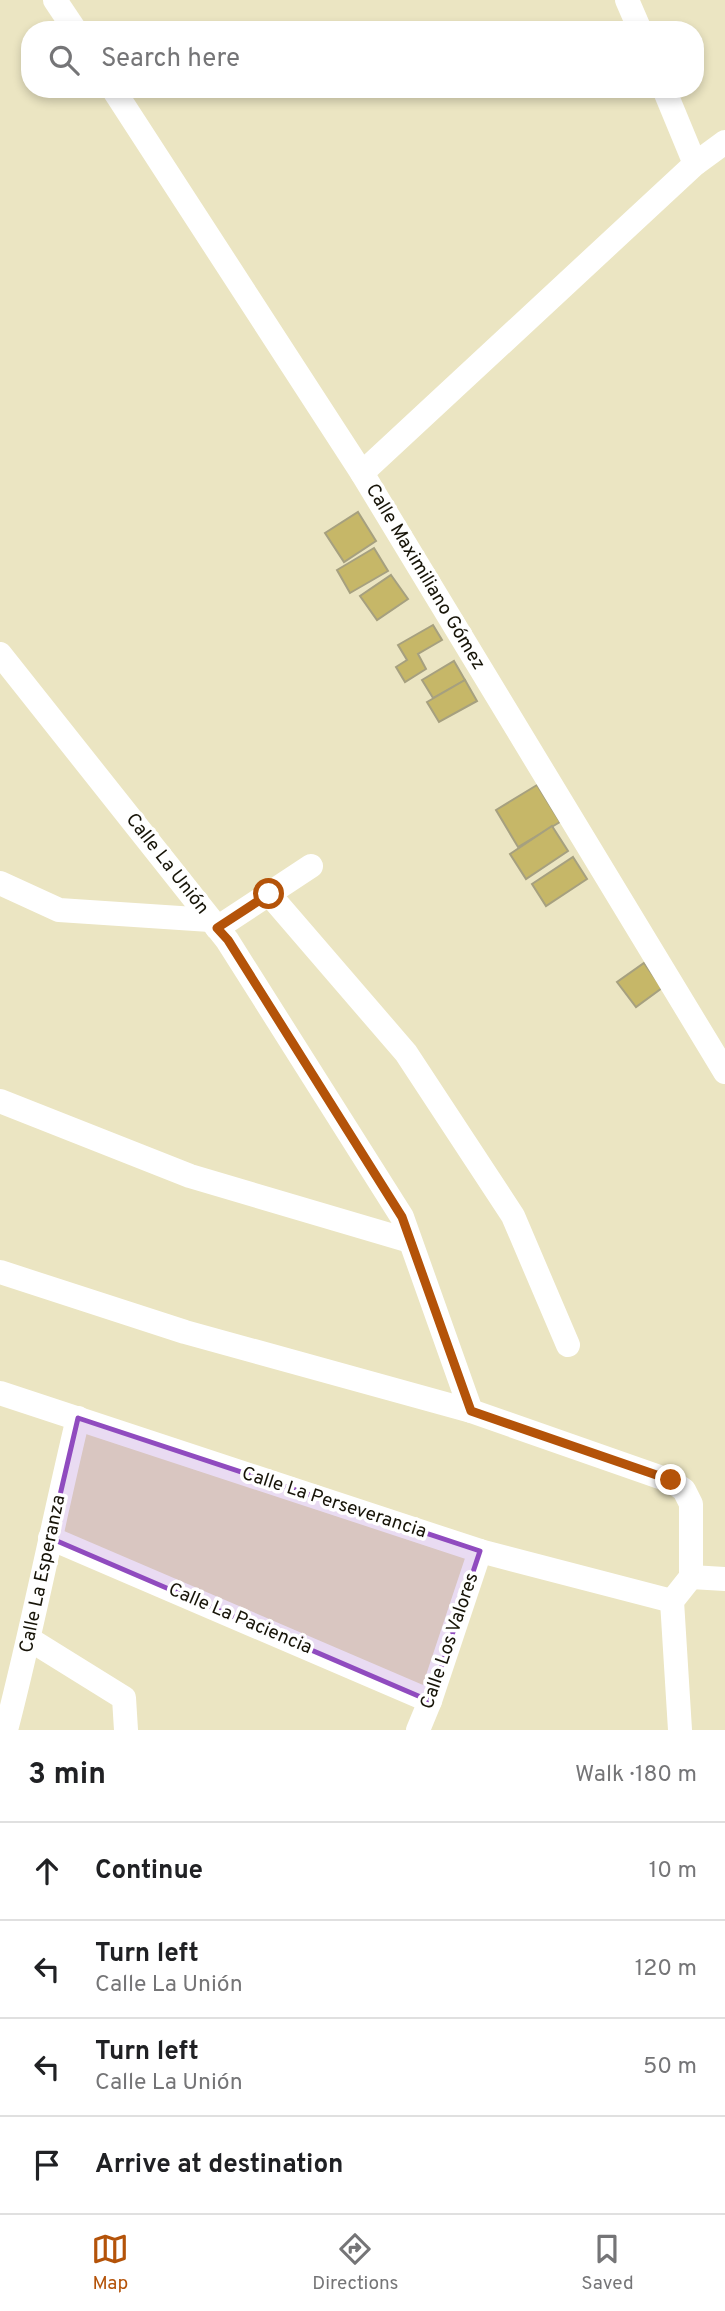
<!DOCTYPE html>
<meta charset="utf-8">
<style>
:root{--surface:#fff;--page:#f2f2f2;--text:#202124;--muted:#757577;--line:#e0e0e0;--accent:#b45309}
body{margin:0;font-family:Overpass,sans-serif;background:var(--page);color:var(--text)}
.stop{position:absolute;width:21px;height:21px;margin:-16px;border:5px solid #b45309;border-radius:50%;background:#fff}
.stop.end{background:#b45309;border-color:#fff;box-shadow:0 2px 7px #0008}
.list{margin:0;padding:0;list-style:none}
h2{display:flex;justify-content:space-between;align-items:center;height:91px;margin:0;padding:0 28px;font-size:30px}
h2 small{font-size:23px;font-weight:400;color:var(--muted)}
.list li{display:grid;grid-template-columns:46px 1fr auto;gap:21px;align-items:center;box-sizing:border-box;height:98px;padding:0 28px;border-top:2px solid var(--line)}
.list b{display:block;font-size:26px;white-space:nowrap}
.list p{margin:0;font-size:23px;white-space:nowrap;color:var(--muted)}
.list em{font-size:23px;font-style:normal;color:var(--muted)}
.icon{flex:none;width:38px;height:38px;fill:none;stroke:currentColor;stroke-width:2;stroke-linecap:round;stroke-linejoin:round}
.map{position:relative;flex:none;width:725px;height:1730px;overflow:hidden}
.search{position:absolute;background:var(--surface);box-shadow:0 4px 10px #0003;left:21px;right:21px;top:21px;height:77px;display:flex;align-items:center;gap:18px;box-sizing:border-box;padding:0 24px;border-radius:28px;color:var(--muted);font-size:26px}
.sheet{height:483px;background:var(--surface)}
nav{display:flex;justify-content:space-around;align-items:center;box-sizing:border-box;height:98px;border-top:2px solid var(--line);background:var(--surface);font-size:19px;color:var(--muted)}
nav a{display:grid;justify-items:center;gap:4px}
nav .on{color:var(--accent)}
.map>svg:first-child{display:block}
.building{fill:#c6b768;stroke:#a6a07f;stroke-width:2}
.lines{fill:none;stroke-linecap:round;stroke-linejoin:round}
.street{stroke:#fff;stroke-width:24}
.route{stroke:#b45309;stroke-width:9}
.marked{fill:#904bbf;fill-opacity:0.2;stroke:#904bbf;stroke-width:5;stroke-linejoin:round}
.labels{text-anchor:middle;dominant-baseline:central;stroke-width:7;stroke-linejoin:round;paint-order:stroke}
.street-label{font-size:19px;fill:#171408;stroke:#fff}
</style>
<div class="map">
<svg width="725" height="1730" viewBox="0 0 725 1730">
<rect width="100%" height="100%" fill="#ebe5c2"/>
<g class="building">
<polygon points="358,512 376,541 344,562 325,533"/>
<polygon points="374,548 388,571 350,593 337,570"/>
<polygon points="391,575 408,599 377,620 360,596"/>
<polygon points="433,625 442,640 418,654 426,669 405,682 396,667 407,660 398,645"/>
<polygon points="454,661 465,680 433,698 422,680"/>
<polygon points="465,680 477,701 439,722 427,702"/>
<polygon points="537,785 560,822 518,847 496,810"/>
<polygon points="552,826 568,851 526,879 510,854"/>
<polygon points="573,857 587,879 546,906 532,884"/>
<polygon points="644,963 662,988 636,1007 617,982"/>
</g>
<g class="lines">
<g class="street">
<polyline points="55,0 75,30"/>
<polyline points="627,0 640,30"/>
<polyline points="113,89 362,473 725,1072"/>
<polyline points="664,89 695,164"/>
<polyline points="362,473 695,164 725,142"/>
<polyline points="0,654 227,940 402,1217 471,1411 671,1481 684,1490 691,1504 691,1577 672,1601 680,1730"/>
<polyline points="0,883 59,910 210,920"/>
<polyline points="269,894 406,1053 513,1216 568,1345"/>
<polyline points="217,928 311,866"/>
<polyline points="0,1101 190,1176 410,1241"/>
<polyline points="0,1272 185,1332 471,1411"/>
<polyline points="0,1393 480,1551 672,1601"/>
<polyline points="50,1538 430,1701"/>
<polyline points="691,1577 725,1579"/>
<polyline points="29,1639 124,1698 126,1730"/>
<path d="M6 1730C33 1627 53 1522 78 1418"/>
<polyline points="418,1730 430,1701 480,1551"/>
</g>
</g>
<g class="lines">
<polyline class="route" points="269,894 217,928 228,940 402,1217 471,1411 671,1480"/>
</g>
<path class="marked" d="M78 1418 480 1551 430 1701 50 1538Z"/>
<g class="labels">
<g class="street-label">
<text transform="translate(425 577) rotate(59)">Calle Maximiliano Gómez</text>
<text transform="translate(167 864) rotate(52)">Calle La Unión</text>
<text transform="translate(334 1503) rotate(18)">Calle La Perseverancia</text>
<text transform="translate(43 1574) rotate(-78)">Calle La Esperanza</text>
<text transform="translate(240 1619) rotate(23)">Calle La Paciencia</text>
<text transform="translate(450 1641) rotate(-71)">Calle Los Valores</text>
</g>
</g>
</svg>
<div class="stop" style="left:269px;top:894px"></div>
<div class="stop end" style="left:671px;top:1480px"></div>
<div class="search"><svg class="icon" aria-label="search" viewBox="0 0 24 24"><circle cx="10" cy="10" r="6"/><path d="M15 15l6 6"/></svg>Search here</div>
</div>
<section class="sheet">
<h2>3 min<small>Walk · 180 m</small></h2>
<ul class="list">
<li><svg class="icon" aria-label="ahead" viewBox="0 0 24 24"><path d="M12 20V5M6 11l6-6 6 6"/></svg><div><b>Continue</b></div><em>10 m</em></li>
<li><svg class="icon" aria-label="left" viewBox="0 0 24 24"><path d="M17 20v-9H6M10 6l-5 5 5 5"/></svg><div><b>Turn left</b><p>Calle La Unión</p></div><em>120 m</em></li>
<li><svg class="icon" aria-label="left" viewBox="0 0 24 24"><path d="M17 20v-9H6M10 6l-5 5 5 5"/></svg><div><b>Turn left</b><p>Calle La Unión</p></div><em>50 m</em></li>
<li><svg class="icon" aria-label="arrive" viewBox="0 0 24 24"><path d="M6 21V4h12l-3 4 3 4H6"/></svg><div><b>Arrive at destination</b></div></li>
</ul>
</section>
<nav>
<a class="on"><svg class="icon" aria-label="map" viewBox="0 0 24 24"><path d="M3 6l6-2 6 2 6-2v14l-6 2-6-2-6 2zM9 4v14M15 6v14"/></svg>Map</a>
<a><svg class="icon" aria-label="directions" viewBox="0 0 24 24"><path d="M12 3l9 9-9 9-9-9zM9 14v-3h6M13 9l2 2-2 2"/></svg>Directions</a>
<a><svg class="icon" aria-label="saved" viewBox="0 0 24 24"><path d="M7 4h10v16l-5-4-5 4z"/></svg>Saved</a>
</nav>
